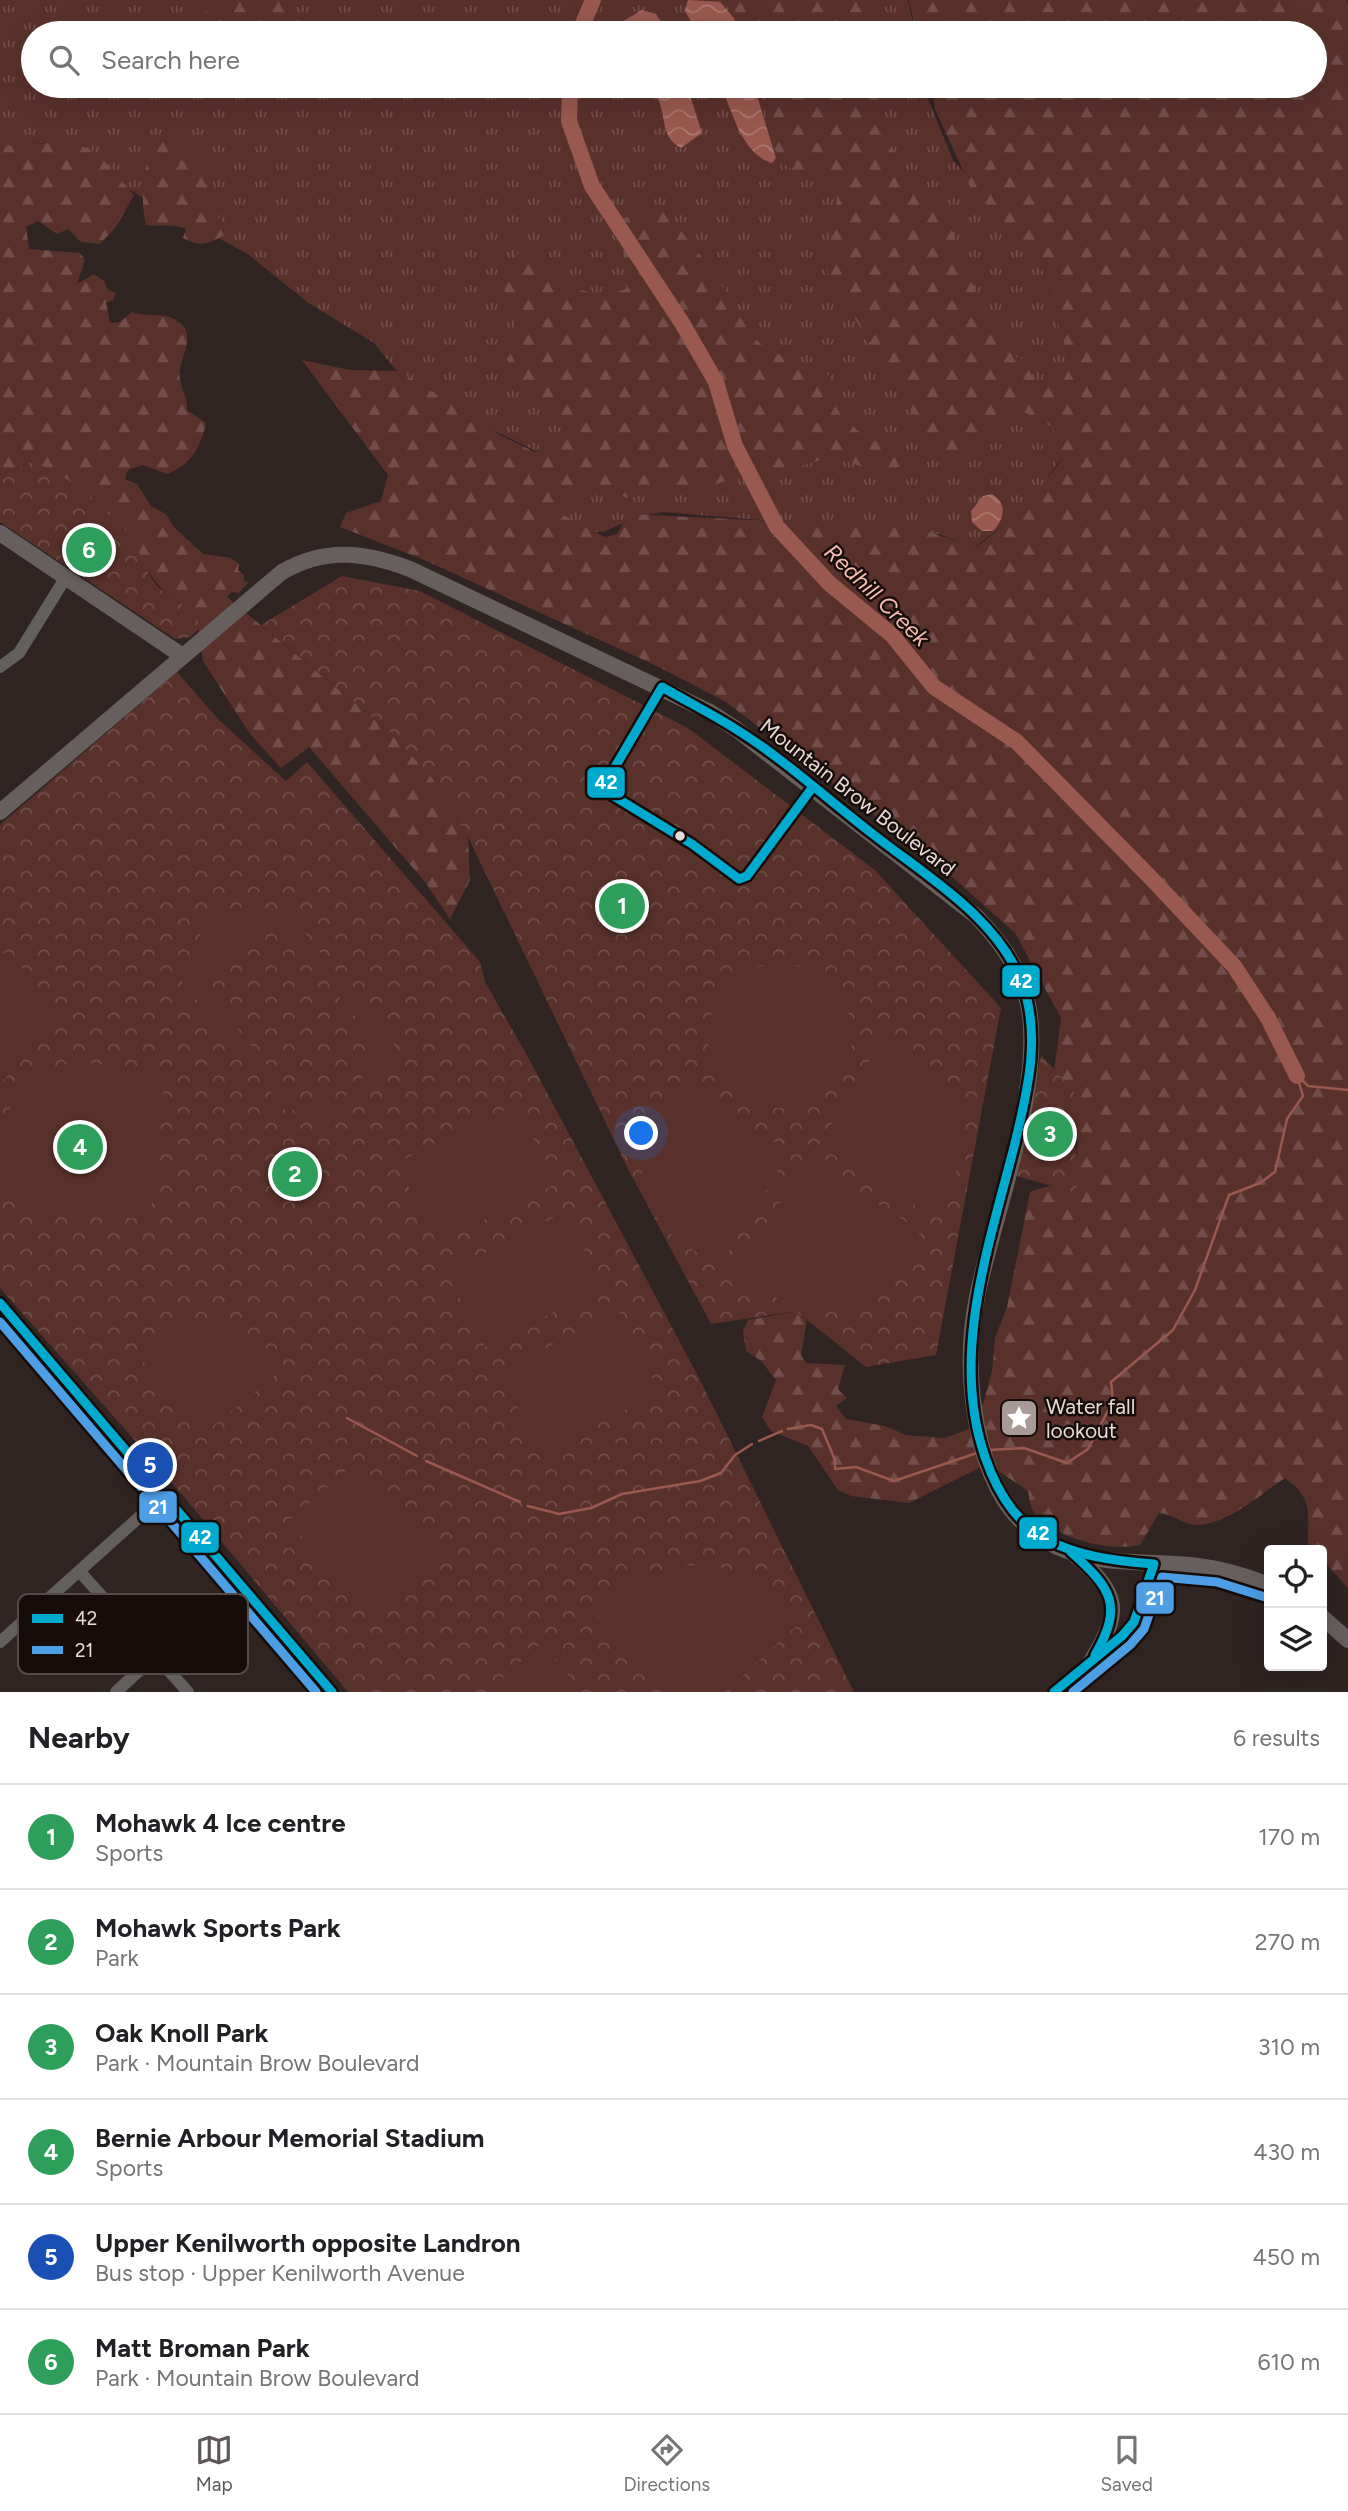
<!DOCTYPE html>
<meta charset="utf-8">
<style>
:root{--surface:#fff;--page:#f2f2f2;--text:#202124;--muted:#757577;--line:#e0e0e0;--accent:#5d5758}
body{margin:0;font-family:Figtree,sans-serif;background:var(--page);color:var(--text)}
.controls{position:absolute;right:21px;bottom:21px;display:grid;overflow:hidden;border-radius:7px;box-shadow:0 7px 28px #0002}
.controls button{width:63px;height:63px;display:grid;place-items:center;padding:0;border:0;border-bottom:2px solid var(--line);background:var(--surface);color:var(--text);font:35px sans-serif}
.you{position:absolute;left:642px;top:1134px;width:24px;height:24px;margin:-18px;border:5px solid #fff;border-radius:50%;background:#1a73e8;box-shadow:0 0 0 10px #1a73e833}
.badge{display:grid;place-items:center;width:46px;height:46px;border-radius:50%;background:var(--accent);color:#fff;font-size:23px;font-weight:700}
.pin{position:absolute;translate:-50% -50%;border:4px solid #fff;box-shadow:0 2px 7px #0006}
.list{margin:0;padding:0;list-style:none}
h2{display:flex;justify-content:space-between;align-items:center;height:91px;margin:0;padding:0 28px;font-size:30px}
h2 small{font-size:23px;font-weight:400;color:var(--muted)}
.list li{display:grid;grid-template-columns:46px 1fr auto;gap:21px;align-items:center;box-sizing:border-box;height:105px;padding:0 28px;border-top:2px solid var(--line)}
.list b{display:block;font-size:26px;white-space:nowrap}
.list p{margin:0;font-size:23px;white-space:nowrap;color:var(--muted)}
.list em{font-size:23px;font-style:normal;color:var(--muted)}
.icon{flex:none;width:38px;height:38px;fill:none;stroke:currentColor;stroke-width:2;stroke-linecap:round;stroke-linejoin:round}
.map{position:relative;flex:none;width:1348px;height:1692px;overflow:hidden}
.search{position:absolute;background:var(--surface);box-shadow:0 7px 28px #0002;left:21px;right:21px;top:21px;height:77px;display:flex;align-items:center;gap:18px;box-sizing:border-box;padding:0 24px;border-radius:38px;color:var(--muted);font-size:26px}
.sheet{height:721px;background:var(--surface)}
nav{display:flex;justify-content:space-around;align-items:center;box-sizing:border-box;height:98px;border-top:2px solid var(--line);background:var(--surface);font-size:19px;color:var(--muted)}
nav a{display:grid;justify-items:center;gap:4px}
nav .on{color:var(--accent)}
.map>svg:first-child{display:block}
.grass{fill:url(#grass-tufts)}
.forest{fill:url(#forest-firs)}
.park{fill:url(#park-crowns)}
.pitch{fill:#59312b;fill-rule:evenodd}
.water{fill:url(#water-waves)}
.lines{fill:none;stroke-linecap:round;stroke-linejoin:round}
.stream{stroke:#99594e;stroke-width:2.5}
.river{stroke:#99594e;stroke-width:16}
.minor{stroke:#635f5e;stroke-width:12}
.major{stroke:#665f5e;stroke-width:16}
.bus-1-casing{stroke:#160d0b;stroke-width:14}
.bus-2-casing{stroke:#160d0b;stroke-width:14}
.bus-1{stroke:#00a9ce;stroke-width:9}
.bus-2{stroke:#4d9ee5;stroke-width:9}
.bus-dot{fill:#e7d9d6;stroke:#160d0b;stroke-width:2.5}
.labels{text-anchor:middle;dominant-baseline:central;stroke-width:5;stroke-linejoin:round;paint-order:stroke}
.street-label{font-size:21px;fill:#e7d9d6;stroke:#160d0b}
.poi-label{font-size:21px;fill:#e7d9d6;stroke:#160d0b;text-anchor:start}
.water-label{font-size:23px;font-style:italic;fill:#f9bcb0;stroke:#160d0b}
.key{fill:#160d0b;stroke:#554a48;stroke-width:2}
.key-label{font-size:19px;fill:#e7d9d6}
.line-badge{stroke:#160d0b;stroke-width:2.5}
.badge-label{font-size:19px;text-anchor:middle;font-weight:bold;fill:#fff}
</style>
<div class="map">
<svg width="1348" height="1692" viewBox="0 0 1348 1692">
<defs>
<pattern id="grass-tufts" width="24" height="20" patternUnits="userSpaceOnUse" patternTransform="scale(1.75)"><rect width="24" height="20" fill="#59312b"/><path d="M3 7l-1-3M5 7V3M7 7l1-3M15 17l-1-3M17 17v-4M19 17l1-3" fill="none" stroke="#714e49"/></pattern>
<pattern id="forest-firs" width="22" height="20" patternUnits="userSpaceOnUse" patternTransform="scale(1.75)"><rect width="22" height="20" fill="#59312b"/><path d="M5 1l3.5 6h-7zM16 11l3.5 6h-7z" fill="#714e49"/></pattern>
<pattern id="park-crowns" width="20" height="18" patternUnits="userSpaceOnUse" patternTransform="scale(1.75)"><rect width="20" height="18" fill="#59312b"/><path d="M2 6a3 3 0 1 1 6 0M12 15a3 3 0 1 1 6 0" fill="none" stroke="#714e49"/></pattern>
<pattern id="water-waves" width="16" height="10" patternUnits="userSpaceOnUse" patternTransform="scale(1.75)"><rect width="16" height="10" fill="#99594e"/><path d="M0 5q4-4 8 0t8 0" fill="none" stroke="#ac786f"/></pattern>
</defs>
<rect width="100%" height="100%" fill="#2f2422"/>
<polygon class="grass" points="0,0 908,0 915,33 33,33 33,86 923,86 953,160 1026,244 1078,315 1068,447 1030,504 974,548 939,534 822,530 772,521 662,512 637,517 603,532 579,531 542,507 548,457 468,418 395,369 374,343 307,302 248,254 145,199 50,142 0,148"/>
<g class="forest">
<polygon points="208,0 285,0 313,33 202,33"/>
<polygon points="727,0 874,0 867,33 734,33"/>
<path d="M909 0H1347L1348 4V1588L1322 1559V1550H1314L1308 1543C1308 1512 1313 1498 1285 1478 1259 1495 1228 1525 1196 1525 1184 1525 1173 1514 1159 1513L1140 1545C1107 1552 1057 1539 1034 1512 1030 1507 1029 1497 1028 1491L997 1470 979 1468 909 1503 851 1496 838 1490 808 1446 771 1431 762 1417 776 1380 761 1361 746 1351 743 1330 748 1320 797 1311 807 1320 801 1355 806 1363 845 1365 838 1389 847 1398 836 1406 846 1419 885 1426 906 1435 945 1438 969 1429 983 1404 992 1371 995 1338 1007 1307 1030 1192C1039 1188 1054 1186 1061 1181 1086 1163 1076 1129 1071 1104L1051 1094 1061 1018 1015 933 932 859 726 702 657 666 422 559 340 527 346 513 381 501 388 475 302 360 350 370 399 371 502 436 535 452H559L570 432 553 405 510 378 507 369 516 321 502 284V270L516 253C565 256 564 309 626 289L623 244 613 223 657 204C686 235 711 268 734 303 745 319 748 335 765 347 790 364 827 365 844 390L836 407C854 438 880 437 904 460L897 471 867 469 834 456 801 466 742 475 717 484 627 498 598 486 581 488 573 495 563 515 605 537 617 534 628 514 919 528 975 548C998 533 1046 484 1060 461L1052 427 1024 412C981 421 985 497 922 428L827 273 839 182C822 172 814 177 797 172 766 161 768 112 760 86H875L897 164 948 218 966 270 993 328 1013 356 1022 359 1035 381 1060 387 1071 366 1057 320 1061 305 1047 276 1025 247 970 186 935 109 931 86H1315V33H916Z"/>
<path d="M167 138 184 146 212 172 208 207 232 231C212 241 204 250 183 238L186 229C174 223 160 227 146 225 140 200 143 162 155 139Z"/>
<path d="M69 141 96 152 134 195 116 227 100 244 81 242 68 229 57 234 38 221 26 227 29 249 80 253 85 260 77 284 94 274 104 281 108 290 116 293 113 301 106 302 110 323 120 322 132 312C147 318 166 311 179 322 199 337 176 361 180 379 182 392 187 395 187 410L206 423C200 448 192 464 167 474L143 465 128 470 125 479 137 484 151 506 166 514 174 527 203 554 231 558 239 564 238 570 244 575V581L249 582 239 593 232 592 227 597 392 734 433 778 468 837 470 880 450 919 425 882 309 747 281 768 250 734 203 661 196 614 165 593 142 564 132 536 30 462 0 475V147Z"/>
</g>
<g class="park">
<path d="M31 462C55 466 121 516 133 538 143 557 146 578 165 593 175 601 186 606 196 614L200 628 190 637 175 639 0 522V475Z"/>
<polygon points="342,576 420,591 688,728 875,870 1001,1008 936,1355 866,1367 796,1311 711,1324 628,1169 468,837 433,779 392,734 261,625"/>
<polygon points="177,672 218,719 286,781 307,762 480,962 485,982 529,1059 699,1378 854,1692 348,1692 168,1478 0,1288 0,825"/>
<polygon points="1041,1055 1074,1091 1077,1193 1016,1176"/>
</g>
<g class="pitch">
<path d="M246 906 283 915 288 912 397 1049 387 1057 383 1053C381 1105 338 1124 293 1110L288 1113 178 976 187 968 193 973C191 935 209 913 246 906ZM255 923 275 926 291 937 364 1028C383 1082 340 1121 289 1092L214 1000 207 981 208 961 221 963 235 951 240 956 243 952 240 947 255 935Z"/>
<path d="M0 951C24 960 27 978 37 998 42 1007 53 1016 60 1024L26 1053 0 1085Z"/>
<circle cx="780" cy="1036" r="72"/>
<path d="M888 1031C932 1062 979 1102 959 1163 953 1182 940 1199 930 1215L824 1148 822 1139Z"/>
<polygon points="79,1062 152,1070 164,1085 152,1203 134,1218 20,1209 0,1171 4,1123 22,1080 34,1070"/>
<path d="M675 1080 786 1149 787 1155 721 1264C629 1227 623 1156 675 1080Z"/>
<polygon points="516,1104 556,1184 437,1243 397,1163"/>
<path d="M811 1164 921 1231C910 1247 901 1266 887 1281 839 1331 782 1307 735 1273L803 1166Z"/>
<polygon points="565,1212 603,1287 485,1347 447,1272"/>
<polygon points="619,1311 659,1392 541,1452 500,1371"/>
<path d="M208 1322C241 1326 263 1341 285 1367L207 1431 199 1430 135 1351 176 1326Z"/>
<polygon points="357,1461 444,1560 376,1621 289,1521"/>
<path d="M708 1564C753 1576 770 1586 804 1619L725 1692H670L592 1609C636 1572 651 1569 708 1564Z"/>
<polygon points="541,1644 582,1692 486,1692"/>
</g>
<g class="water">
<polygon points="688,0 720,2 734,18 739,33 694,33 697,32 685,11"/>
<polygon points="642,10 656,14 668,33 615,33 617,25"/>
<path d="M646 86H687L702 133 681 148C662 137 666 123 660 104 658 97 651 91 646 86Z"/>
<path d="M721 86H754L776 158 772 163C742 154 733 113 721 86Z"/>
<path d="M992 494C1008 504 1004 519 993 531H982L972 522 971 511 983 496Z"/>
</g>
<g class="lines">
<g class="stream">
<polyline points="1300,1078 1308,1086 1348,1090"/>
<polyline points="347,1418 417,1456"/>
<polyline points="788,1429 811,1425 822,1429 835,1460 835,1469 856,1467 894,1481 977,1453"/>
<polyline points="759,1441 782,1431"/>
<polyline points="990,1450 1024,1448 1067,1463 1088,1449 1113,1401 1111,1382 1173,1330 1195,1290 1229,1195 1260,1183 1275,1172 1287,1119 1303,1096 1297,1076"/>
<polyline points="426,1461 520,1502"/>
<polyline points="528,1506 559,1514 591,1508 622,1494 700,1481 721,1473 735,1455 752,1444"/>
</g>
<g class="river">
<polyline points="579,33 593,0"/>
<polyline points="570,86 569,121 592,186 682,323 716,382 735,446 777,527 830,584 892,635 934,687 1017,742 1149,876 1234,966 1268,1018 1297,1076"/>
</g>
<g class="minor">
<polyline points="0,667 19,653 66,577"/>
<polyline points="0,1303 332,1692"/>
<polyline points="80,1572 188,1692"/>
<polyline points="0,1642 165,1494"/>
<polyline points="116,1692 156,1655"/>
<polyline points="1054,1692 1122,1636 1134,1622 1154,1564"/>
</g>
<g class="major">
<polyline points="0,533 181,655"/>
<path d="M0 812 282 572C325 547 365 552 410 569L710 712 736 729 976 916C999 940 1017 964 1026 996 1049 1074 993 1216 977 1297 967 1346 969 1395 981 1444 992 1484 1007 1515 1043 1539 1090 1569 1145 1559 1198 1566 1223 1569 1246 1576 1269 1585"/>
<path d="M1076 1556C1121 1596 1122 1611 1090 1663"/>
<polyline points="1322,1617 1348,1640"/>
</g>
<defs>
<g id="bus-1">
<path d="M812 788 747 876 739 879 692 844 602 789 662 687C686 701 710 713 734 728 783 758 828 800 874 835 926 876 998 918 1022 983 1041 1034 1028 1089 1016 1139 991 1240 949 1353 985 1457 1015 1544 1069 1557 1154 1564L1134 1622 1122 1636 1054 1692"/>
<polyline points="0,1303 332,1692"/>
<path d="M1071 1552C1111 1588 1124 1605 1095 1655"/>
</g>
<g id="bus-2">
<polyline points="0,1322 316,1692"/>
<polyline points="1073,1692 1130,1645 1144,1629 1162,1577 1217,1582 1265,1597"/>
</g>
</defs>
<use href="#bus-1" class="bus-1-casing"/>
<use href="#bus-2" class="bus-2-casing"/>
<use href="#bus-1" class="bus-1"/>
<use href="#bus-2" class="bus-2"/>
</g>
<defs>
<symbol id="sight-square" viewBox="-11 -11 22 22"><rect x="-9" y="-9" width="18" height="18" rx="4" fill="#a79a97" stroke="#160d0b"/><path d="M0-6L1.8-2.2L6-1.7L2.9 1.2L3.7 5.4L0 3.3L-3.7 5.4L-2.9 1.2L-6-1.7L-1.8-2.2Z" fill="#fff"/></symbol>
</defs>
<g fill-rule="evenodd">
<use href="#sight-square" x="997" y="1396" width="44" height="44"/>
</g>
<circle class="bus-dot" cx="680" cy="836" r="6"/>
<g class="labels">
<g class="street-label">
<text transform="translate(858 797) rotate(38)">Mountain Brow Boulevard</text>
</g>
<g class="poi-label">
<text x="1046" y="1406">Water fall<tspan x="1046" dy="24">lookout</tspan></text>
</g>
<g class="water-label">
<text transform="translate(877 595) rotate(44)">Redhill Creek</text>
</g>
</g>
<rect x="18" y="1594" width="230" height="80" rx="10" class="key"/>
<rect x="32" y="1614" width="31" height="9" fill="#00a9ce"/>
<rect x="32" y="1646" width="31" height="8" fill="#4d9ee5"/>
<g class="key-label">
<text x="75" y="1625">42</text>
<text x="75" y="1657">21</text>
</g>
<g class="line-badge">
<rect x="586" y="766" width="40" height="33" rx="7" fill="#00a9ce"/>
<rect x="1001" y="964" width="40" height="34" rx="7" fill="#00a9ce"/>
<rect x="138" y="1490" width="40" height="34" rx="7" fill="#4d9ee5"/>
<rect x="1018" y="1516" width="40" height="34" rx="7" fill="#00a9ce"/>
<rect x="180" y="1521" width="40" height="33" rx="7" fill="#00a9ce"/>
<rect x="1135" y="1581" width="40" height="34" rx="7" fill="#4d9ee5"/>
</g>
<g class="badge-label">
<text x="606" y="789">42</text>
<text x="1021" y="988">42</text>
<text x="158" y="1514">21</text>
<text x="1038" y="1540">42</text>
<text x="200" y="1544">42</text>
<text x="1155" y="1605">21</text>
</g>
</svg>
<div class="controls">
<button><svg class="icon" aria-label="locate" viewBox="0 0 24 24"><circle cx="12" cy="12" r="6"/><path d="M12 2v4M12 18v4M2 12h4M18 12h4"/></svg></button>
<button><svg class="icon" aria-label="layers" viewBox="0 0 24 24"><path d="M12 4l9 5-9 5-9-5zM3 14l9 5 9-5"/></svg></button>
</div>
<div class="you"></div>
<div class="pin badge" style="left:622px;top:906px;background:#2e9e5b">1</div>
<div class="pin badge" style="left:295px;top:1174px;background:#2e9e5b">2</div>
<div class="pin badge" style="left:1050px;top:1134px;background:#2e9e5b">3</div>
<div class="pin badge" style="left:80px;top:1147px;background:#2e9e5b">4</div>
<div class="pin badge" style="left:150px;top:1465px;background:#1a4fb4">5</div>
<div class="pin badge" style="left:89px;top:550px;background:#2e9e5b">6</div>
<div class="search"><svg class="icon" aria-label="search" viewBox="0 0 24 24"><circle cx="10" cy="10" r="6"/><path d="M15 15l6 6"/></svg>Search here</div>
</div>
<section class="sheet">
<h2>Nearby<small>6 results</small></h2>
<ul class="list">
<li><span class="badge" style="background:#2e9e5b">1</span><div><b>Mohawk 4 Ice centre</b><p>Sports</p></div><em>170 m</em></li>
<li><span class="badge" style="background:#2e9e5b">2</span><div><b>Mohawk Sports Park</b><p>Park</p></div><em>270 m</em></li>
<li><span class="badge" style="background:#2e9e5b">3</span><div><b>Oak Knoll Park</b><p>Park · Mountain Brow Boulevard</p></div><em>310 m</em></li>
<li><span class="badge" style="background:#2e9e5b">4</span><div><b>Bernie Arbour Memorial Stadium</b><p>Sports</p></div><em>430 m</em></li>
<li><span class="badge" style="background:#1a4fb4">5</span><div><b>Upper Kenilworth opposite Landron</b><p>Bus stop · Upper Kenilworth Avenue</p></div><em>450 m</em></li>
<li><span class="badge" style="background:#2e9e5b">6</span><div><b>Matt Broman Park</b><p>Park · Mountain Brow Boulevard</p></div><em>610 m</em></li>
</ul>
</section>
<nav>
<a class="on"><svg class="icon" aria-label="map" viewBox="0 0 24 24"><path d="M3 6l6-2 6 2 6-2v14l-6 2-6-2-6 2zM9 4v14M15 6v14"/></svg>Map</a>
<a><svg class="icon" aria-label="directions" viewBox="0 0 24 24"><path d="M12 3l9 9-9 9-9-9zM9 14v-3h6M13 9l2 2-2 2"/></svg>Directions</a>
<a><svg class="icon" aria-label="saved" viewBox="0 0 24 24"><path d="M7 4h10v16l-5-4-5 4z"/></svg>Saved</a>
</nav>
